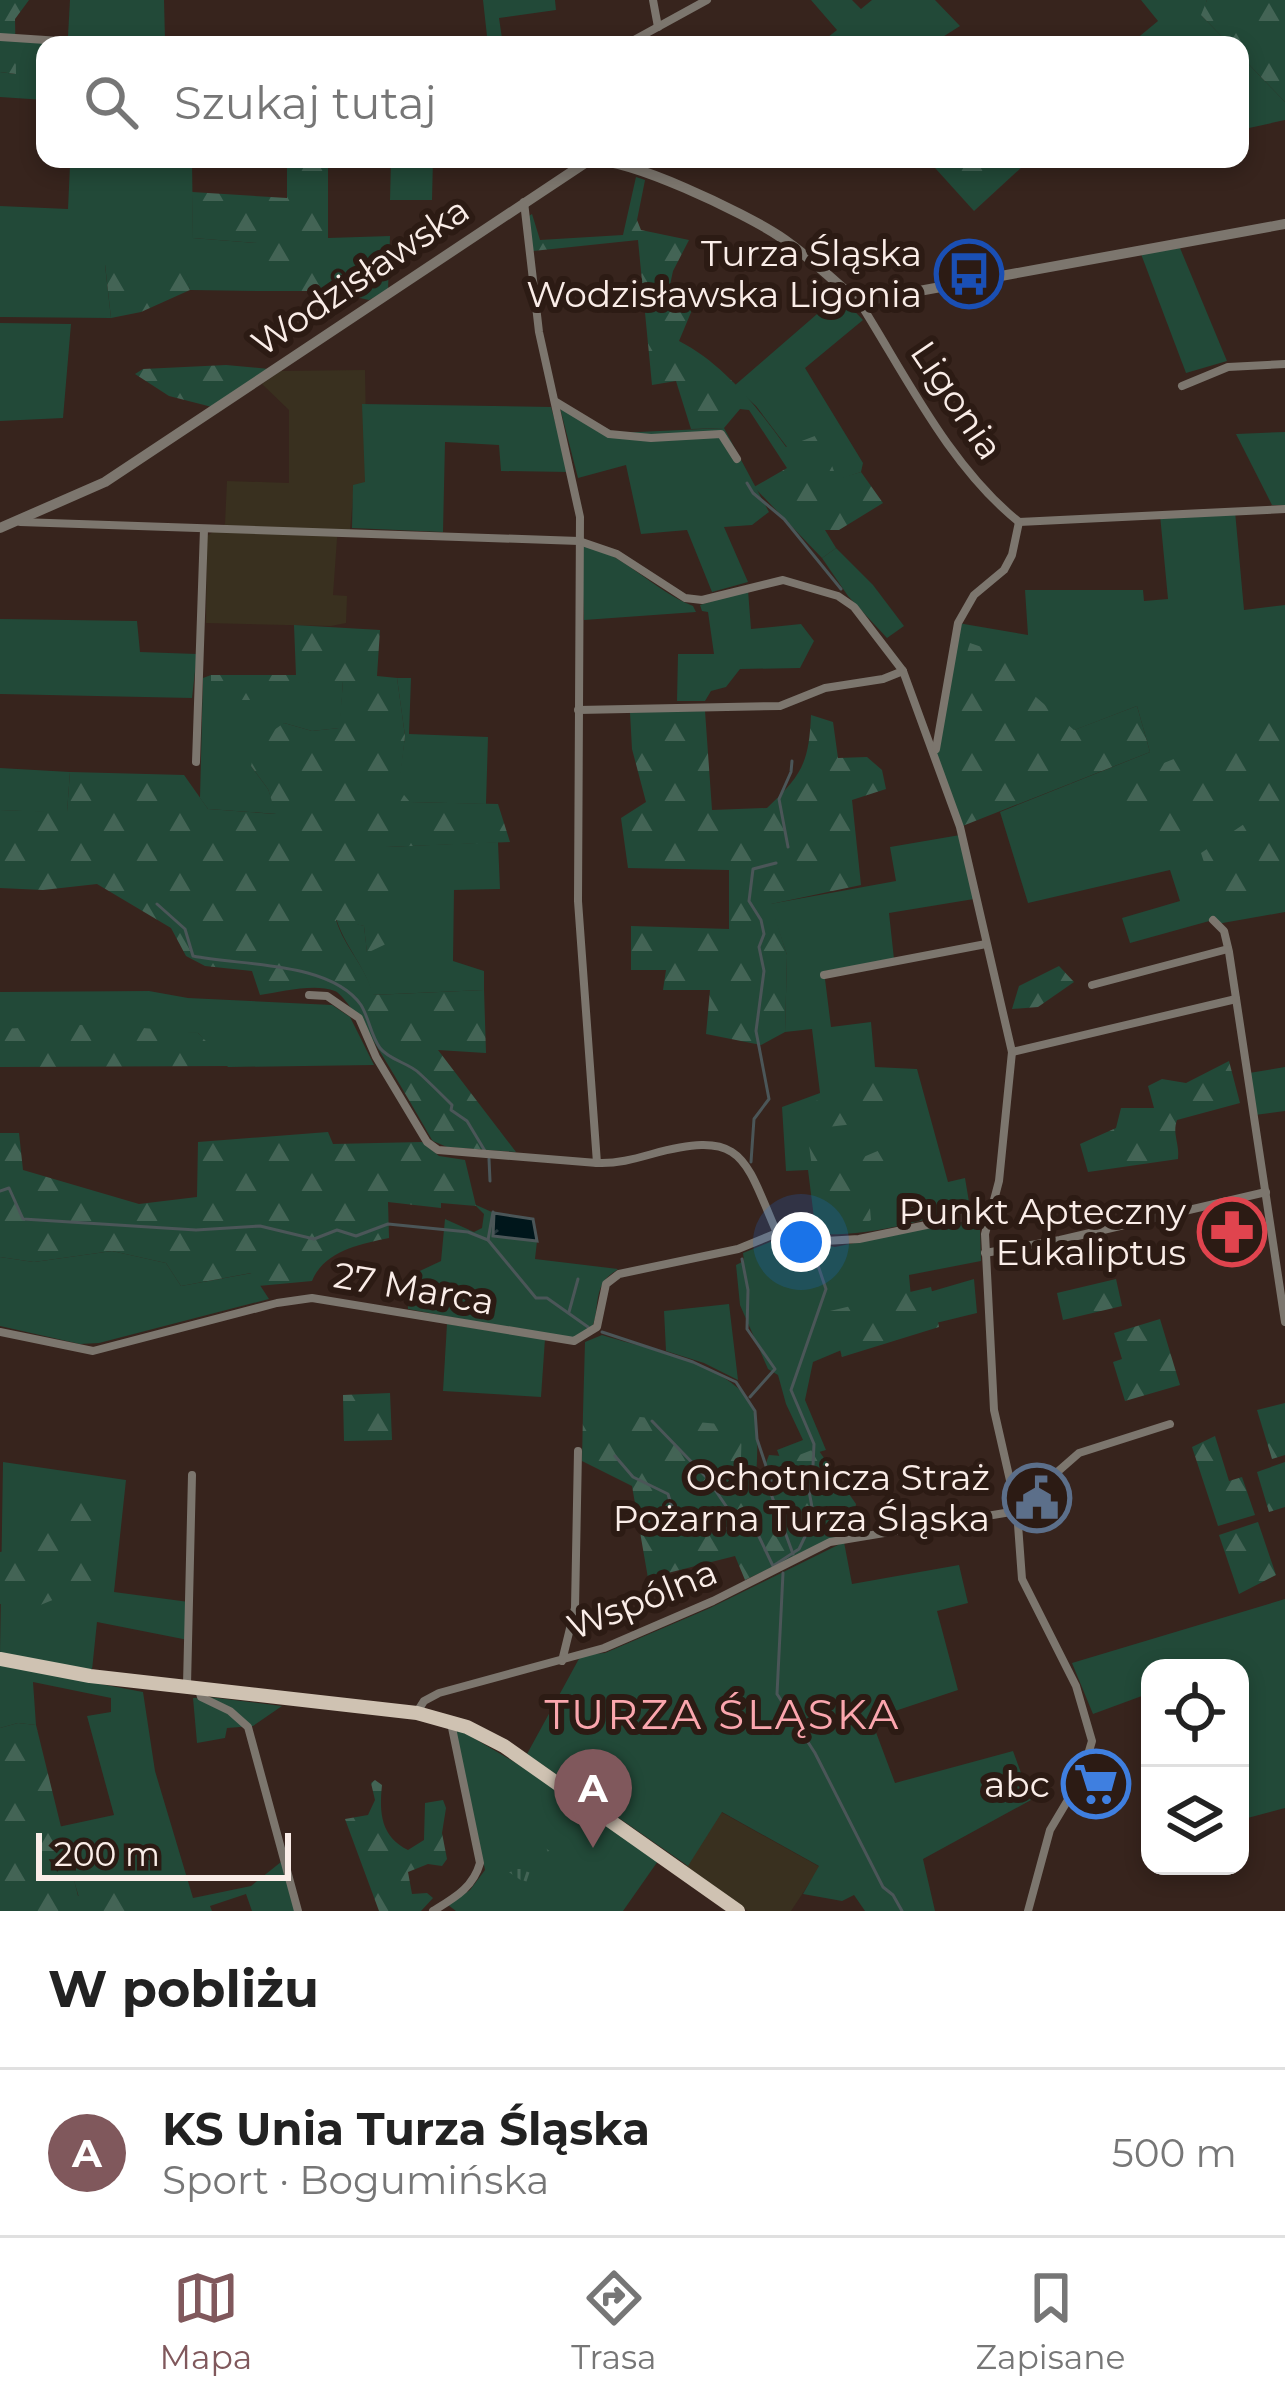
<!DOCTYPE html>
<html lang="pl">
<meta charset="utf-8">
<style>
:root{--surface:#fff;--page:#f6f6f6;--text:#222;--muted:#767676;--line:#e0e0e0;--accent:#80585c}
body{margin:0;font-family:Montserrat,sans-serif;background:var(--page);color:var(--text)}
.controls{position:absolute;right:36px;bottom:36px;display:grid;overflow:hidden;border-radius:24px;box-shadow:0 6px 18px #0003}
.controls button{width:108px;height:108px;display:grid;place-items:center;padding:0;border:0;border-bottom:3px solid var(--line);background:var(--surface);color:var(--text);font:60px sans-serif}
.scale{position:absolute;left:36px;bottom:30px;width:255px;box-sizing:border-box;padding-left:12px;border:6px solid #faede8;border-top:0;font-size:33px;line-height:42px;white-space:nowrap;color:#faede8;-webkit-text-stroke:9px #2c1b14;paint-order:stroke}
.you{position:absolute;left:801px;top:1242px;width:42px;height:42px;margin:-30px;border:9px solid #fff;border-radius:50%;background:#1a73e8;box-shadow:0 0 0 18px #1a73e833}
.badge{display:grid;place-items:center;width:78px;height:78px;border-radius:50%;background:var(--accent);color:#fff;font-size:39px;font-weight:700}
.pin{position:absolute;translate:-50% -99px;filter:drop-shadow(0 3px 6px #0008)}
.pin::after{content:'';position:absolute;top:63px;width:42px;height:36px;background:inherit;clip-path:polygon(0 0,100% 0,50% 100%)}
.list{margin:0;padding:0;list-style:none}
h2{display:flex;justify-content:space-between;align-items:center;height:156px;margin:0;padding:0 48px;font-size:51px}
h2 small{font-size:39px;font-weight:400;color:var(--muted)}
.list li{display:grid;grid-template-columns:78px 1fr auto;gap:36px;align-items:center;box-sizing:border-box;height:168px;padding:0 48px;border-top:3px solid var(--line)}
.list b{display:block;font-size:45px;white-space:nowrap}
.list p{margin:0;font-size:39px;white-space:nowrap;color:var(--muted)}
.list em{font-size:39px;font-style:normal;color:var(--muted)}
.icon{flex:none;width:66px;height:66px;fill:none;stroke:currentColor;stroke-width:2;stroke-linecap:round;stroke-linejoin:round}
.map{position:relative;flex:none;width:1285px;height:1911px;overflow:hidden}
.search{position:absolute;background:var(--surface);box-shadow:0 6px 18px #0003;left:36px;right:36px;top:36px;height:132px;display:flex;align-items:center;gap:30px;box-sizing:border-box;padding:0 42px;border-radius:24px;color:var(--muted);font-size:45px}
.sheet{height:324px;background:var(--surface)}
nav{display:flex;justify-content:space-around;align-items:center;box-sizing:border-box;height:168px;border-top:3px solid var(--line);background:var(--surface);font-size:33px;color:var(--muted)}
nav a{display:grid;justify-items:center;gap:6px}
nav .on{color:var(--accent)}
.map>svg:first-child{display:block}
.commercial{fill:#39301f}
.grass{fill:#224938}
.forest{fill:url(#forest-firs)}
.park{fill:url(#park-tufts)}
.water{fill:url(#water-ripples);stroke:#4b5658;stroke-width:3}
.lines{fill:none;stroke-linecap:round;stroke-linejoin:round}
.stream{stroke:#4b5658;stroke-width:3}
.minor{stroke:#7c766e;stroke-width:8}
.tertiary{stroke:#7c766e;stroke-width:10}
.primary{stroke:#cfc2b2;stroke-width:14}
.labels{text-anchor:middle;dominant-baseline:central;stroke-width:12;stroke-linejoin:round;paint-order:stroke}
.poi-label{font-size:36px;fill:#faede8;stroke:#2c1b14;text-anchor:end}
.street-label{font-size:36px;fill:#faede8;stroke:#2c1b14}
.quarter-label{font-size:42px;letter-spacing:3px;fill:#fba6ae;stroke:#2c1b14}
</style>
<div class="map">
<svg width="1285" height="1911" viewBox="0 0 1285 1911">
<defs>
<pattern id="forest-firs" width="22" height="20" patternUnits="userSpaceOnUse" patternTransform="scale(3)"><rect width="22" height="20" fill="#224938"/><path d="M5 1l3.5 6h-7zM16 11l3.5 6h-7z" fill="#436455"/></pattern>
<pattern id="park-tufts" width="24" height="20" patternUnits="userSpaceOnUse" patternTransform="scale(3)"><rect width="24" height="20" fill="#224938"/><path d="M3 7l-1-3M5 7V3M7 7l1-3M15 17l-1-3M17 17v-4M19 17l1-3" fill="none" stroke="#436455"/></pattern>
<pattern id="water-ripples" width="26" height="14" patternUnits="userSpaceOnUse" patternTransform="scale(3)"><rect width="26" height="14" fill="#00161b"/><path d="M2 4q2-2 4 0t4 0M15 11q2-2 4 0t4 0" fill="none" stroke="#26383c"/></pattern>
</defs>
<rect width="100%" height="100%" fill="#37241d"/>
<g class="commercial">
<polygon points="365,370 367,483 354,487 350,530 338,530 337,539 333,595 347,596 346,623 331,626 206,623 207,536 225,524 227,481 289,483 289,410 262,384 281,371"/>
<polygon points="721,1812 820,1867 791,1911 748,1911 685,1866"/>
</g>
<g class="grass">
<polygon points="70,0 164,0 165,40 98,41 68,36"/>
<polygon points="483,0 555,0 556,10 499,18 503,45 488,45"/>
<polygon points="811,0 852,0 861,9 872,0 935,0 960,26 930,45 818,45 837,30"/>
<polygon points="1141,0 1207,0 1202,16 1230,45 1129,45 1158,21"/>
<polygon points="15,38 94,45 45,45 45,100 0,97 0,72 15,74"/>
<polygon points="1240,55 1285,102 1285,120 1240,130"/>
<polygon points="107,159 192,159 193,238 257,243 257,291 190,290 183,265 105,265 111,318 0,317 0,206 68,209 70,165 106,164"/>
<polygon points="391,159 433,159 432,200 390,200"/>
<polygon points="390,236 388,290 369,300 328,291 328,238"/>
<polygon points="1180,248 1227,361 1186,373 1141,254"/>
<polygon points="839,295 863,320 805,368 863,463 861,472 837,480 787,447 756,406 734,386"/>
<polygon points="0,323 71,324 63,418 0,421"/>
<polygon points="362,404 551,407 569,472 501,471 499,445 445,442 443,532 352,528 353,485 365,482"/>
<polygon points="559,404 616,433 724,428 769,512 752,525 724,527 748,582 712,592 687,530 641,534 626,465 578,478"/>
<polygon points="1285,432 1285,505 1272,505 1236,434"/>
<polygon points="1235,511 1244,610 1285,605 1285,912 1217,924 1213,920 1130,943 1122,918 1180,901 1170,870 1028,903 1000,812 1150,752 1137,706 944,780 935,751 958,623 1028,635 1025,590 1143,590 1144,601 1168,599 1160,515"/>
<path d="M581 543C624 554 653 590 693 606L696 612 584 620Z"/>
<polygon points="836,548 873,585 904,626 887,638 848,596 822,558"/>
<polygon points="748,590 751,629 801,624 814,641 800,668 740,669 726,687 711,691 705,701 677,701 678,654 714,654 708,612 702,611 700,605"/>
<polygon points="0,619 137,621 140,652 197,654 192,698 0,694"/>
<polygon points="211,675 211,699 309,682 343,681 340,728 312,731 284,723 251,766 268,789 277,814 208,809 200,798 203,678"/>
<polygon points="397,678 411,678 409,734 488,737 486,804 409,802 398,789 405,736"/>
<polygon points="0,768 70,772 67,813 0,810"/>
<path d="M960 835 974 899 889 913 894 959 824 971 831 1027 871 1022 875 1067 917 1069 948 1182 965 1178 970 1208C919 1221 869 1237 816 1234L808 1170 786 1171 782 1107 820 1093 812 1029 785 1032 787 955 770 904 896 881 890 847Z"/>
<path d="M498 842 500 889 454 890 453 961 484 971V990L372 995C368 970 344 946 336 918L364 926 367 952 385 847Z"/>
<polygon points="149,991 188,998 332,1005 350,1017 374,1065 228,1067 198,1033 0,1029 0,992"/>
<polygon points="1285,1067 1285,1111 1255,1115 1249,1073"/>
<path d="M474 1204 494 1213 493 1236 537 1241 535 1259 618 1269C613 1273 606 1277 603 1283 590 1306 606 1334 570 1339L408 1309 407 1277 441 1261 445 1219 474 1232 482 1228 484 1214Z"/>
<polygon points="975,1218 980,1228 981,1261 909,1275 911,1297 844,1349 813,1362 805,1400 826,1450 782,1463 777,1450 803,1440 786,1404 778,1375 768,1369 740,1305 736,1265 744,1261 743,1253 775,1240 792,1239 835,1247"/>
<polygon points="112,1251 166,1263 181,1286 252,1273 269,1299 99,1343 80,1344 0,1326 0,1257 34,1262"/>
<polygon points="974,1279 977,1313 932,1324 926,1293"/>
<polygon points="729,1304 738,1380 704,1363 666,1351 664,1311"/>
<polygon points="447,1324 545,1339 541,1397 443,1391"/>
<path d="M602 1335C643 1348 727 1364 749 1401 762 1422 756 1463 756 1487H740L583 1412 585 1342Z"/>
<polygon points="3,1462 126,1480 114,1592 189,1602 188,1640 97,1622 92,1670 0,1653"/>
<polygon points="844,1542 852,1584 959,1565 968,1603 937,1611 958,1690 871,1719 895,1783 1013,1751 1031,1800 923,1859 935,1911 865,1911 854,1895 842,1901 803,1894 819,1866 722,1812 688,1866 527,1754 581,1655 605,1653 710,1608"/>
<polygon points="1285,1599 1285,1808 1240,1820 1240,1668 1150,1668 1150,1693 1093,1714 1072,1663"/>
<polygon points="0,1665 143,1692 155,1771 193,1898 251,1886 286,1858 298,1911 252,1911 246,1894 210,1906 212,1911 83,1911 58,1827 114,1815 87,1716 111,1712 111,1698 33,1682 36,1725 18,1723 0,1728"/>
<polygon points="209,1697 282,1706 253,1726 227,1728 225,1738 197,1743 193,1698"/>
<polygon points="455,1727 521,1766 658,1861 623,1911 456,1911 448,1905 470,1890 485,1870"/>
</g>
<g class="forest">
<polygon points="0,0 29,0 15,19 16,74 0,72"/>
<polygon points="1207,0 1285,0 1285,102 1240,55 1240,45 1230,45 1201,15"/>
<polygon points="287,159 328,159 328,291 257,291 257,243 193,238 192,192 287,198"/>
<polygon points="927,159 1016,159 1023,166 974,211"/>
<path d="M636 177 645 180 637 220 641 230 689 240 673 271 668 294 697 298 679 341C724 364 757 407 786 447L820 434 837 479 861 472 883 503 839 530H825L836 548 822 558 754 487 787 468 749 410 740 409 724 428 691 429 676 381 652 385 638 240 533 251 529 216 532 214 540 240 623 235Z"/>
<polygon points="105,264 184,265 190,290 141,312 111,318"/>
<polygon points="226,365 269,369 212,407 169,396 135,374 143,369"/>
<path d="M294 625 380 630 377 676 397 678 405 736 399 789 410 802 498 804 510 842 386 847 402 890 386 944 367 953 364 926 336 920C344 947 367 968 373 995L484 990 486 1053 438 1050 516 1152 447 1147 433 1141C418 1116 352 998 335 991 314 983 281 992 260 995L252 971 205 966 186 956 171 928 97 884 43 890 0 888V810L67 812 70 772 184 775 208 809 276 814 268 789 251 766 257 742 284 723 312 731 339 728 343 682H309L288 700H211V675H296Z"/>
<path d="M970 643 1008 656 1022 685 1074 730 1137 706 1150 752 960 827 944 780 952 776C945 748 960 672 970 643Z"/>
<path d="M705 711 712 810 767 808C802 775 809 763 811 715L833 722 838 758 867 757 882 770 886 789 852 800 861 885 771 904 787 955 785 1032 761 1045 706 1034 710 990H663L666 970H631V926L729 929V870L628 868 621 818 646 802 632 749 630 712Z"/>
<path d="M1283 715 1285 886C1260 888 1236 898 1213 890L1201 853 1253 818 1246 788 1220 806 1202 810C1174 850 1150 842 1110 823L1129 777Z"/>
<polygon points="1059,966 1074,982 1038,1007 1012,1009 1019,986"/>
<polygon points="99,1024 198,1033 230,1066 0,1067 0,1029"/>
<path d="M1229 1061 1240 1103 1177 1120C1172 1134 1180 1144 1178 1159L1088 1172 1080 1144 1116 1128 1121 1108H1154L1148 1086 1162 1079 1186 1083Z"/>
<polygon points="879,1073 884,1110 871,1122 819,1128 832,1150 861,1158 899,1142 868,1185 871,1220 851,1231 820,1227 805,1115 832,1082"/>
<path d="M328 1132 333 1144 422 1142 439 1156 465 1160 476 1206 441 1203V1208L388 1202 389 1238C360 1244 324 1251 312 1281L258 1286 251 1273 181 1286 166 1263 112 1251 34 1262 0 1257V1133H19L23 1170 139 1204 197 1197 198 1142Z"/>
<polygon points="1116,1279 1122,1306 1063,1320 1057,1293"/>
<polygon points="931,1287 939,1327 842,1357 830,1311"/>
<polygon points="1160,1319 1180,1385 1125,1401 1113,1362 1122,1359 1114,1333"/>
<polygon points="390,1393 392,1440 344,1441 343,1395"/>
<polygon points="1285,1403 1285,1455 1272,1459 1257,1410"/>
<polygon points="583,1412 742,1426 740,1487 774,1487 763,1471 769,1455 794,1457 817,1448 856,1504 851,1530 745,1580 735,1556 648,1578 632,1486 582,1461"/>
<polygon points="1215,1436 1229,1481 1242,1477 1255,1515 1218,1526 1192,1447"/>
<polygon points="1285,1462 1285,1507 1269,1512 1257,1472"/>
<path d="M97 1493 112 1512 92 1584 33 1608 0 1604V1552L11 1550C31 1515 57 1498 97 1493Z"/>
<polygon points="1258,1522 1276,1575 1239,1594 1219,1535"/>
<polygon points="18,1723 36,1725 78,1896 124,1886 138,1911 0,1911 0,1728"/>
<path d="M375 1780 382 1785C379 1813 381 1837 408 1850L424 1840 425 1803 443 1800 446 1808 442 1833 447 1859 442 1866 428 1864 408 1872 412 1894 427 1893 433 1898 421 1911H379L345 1819 368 1815 375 1800 371 1783Z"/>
</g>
<polygon class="park" points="520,1830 551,1852 528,1885 500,1866"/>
<polygon class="water" points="494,1213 533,1219 537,1241 493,1236"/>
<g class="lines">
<g class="stream">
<polyline points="747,483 753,493 784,519 841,589"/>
<polyline points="788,847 779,799 791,772 792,761"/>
<path d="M157 904 185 929 193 956C241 966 330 961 361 1005 369 1018 371 1036 380 1048 389 1060 409 1063 419 1073 430 1083 440 1093 452 1105L451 1110 467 1121 485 1151"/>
<polyline points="489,1159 490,1181"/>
<polyline points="751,1162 754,1119 769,1099 756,1031 764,971 759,947 764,934 761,920 749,901 753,869 776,863"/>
<polyline points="0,1191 9,1188 23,1219 196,1230 260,1226 314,1239 337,1230 356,1236 388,1224 468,1232 488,1240 536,1298 547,1298 588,1327"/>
<polyline points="488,1240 493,1212"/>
<polyline points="742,1259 748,1290 747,1329 775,1369 750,1397"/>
<polyline points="569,1312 578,1279"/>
<polyline points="602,1332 693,1362 736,1382 755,1411 757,1439 772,1484 770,1491 793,1554"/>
<polyline points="652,1421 707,1478 739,1525"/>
<polyline points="615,1456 633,1477 668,1494 673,1511 699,1533 753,1524 773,1566 799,1549 814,1518 807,1480 813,1466 814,1444 791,1390 826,1289 812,1248"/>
<polyline points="783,1573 777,1694 815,1753 883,1887 893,1895 902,1911"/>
</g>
<g class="minor">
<polyline points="653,0 658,27"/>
<polyline points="0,37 121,45"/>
<polyline points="625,45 707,0"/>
<path d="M524 202 539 332 580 517 578 901 597 1163C616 1164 634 1159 652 1154 744 1129 744 1157 777 1233"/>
<path d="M860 303C906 376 950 467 1019 522L1285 509"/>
<polyline points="1182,386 1228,367 1285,364"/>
<polyline points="556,402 609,434 651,438 721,434 737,459"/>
<polyline points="20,522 579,541 617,554 685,598 702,600 783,580 838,596 854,607 903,671 960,827 1012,1052 999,1181 985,1234 994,1410 1017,1511 1022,1579 1076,1686 1092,1741 1081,1778 1050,1830 1028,1911"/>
<polyline points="578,710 780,706 825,688 883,679 903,671"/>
<polyline points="936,749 958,623 974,595 1004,570 1012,555 1019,522"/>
<polyline points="196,762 204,529"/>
<polyline points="1213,920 1224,931 1229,952 1285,1322"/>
<polyline points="824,975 986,944"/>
<polyline points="1092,985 1228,949"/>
<polyline points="309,995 327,996 359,1018 376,1057 427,1142 438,1150 597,1163"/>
<polyline points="1012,1052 1236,999"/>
<polyline points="985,1253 1060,1240 1266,1192"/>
<polyline points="0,1332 93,1351 277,1303 312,1298 574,1341 597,1327 606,1284 619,1274 738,1249 777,1233 825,1241 859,1239 989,1212"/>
<polyline points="1011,1489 1047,1481 1079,1453 1170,1424"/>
<polyline points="562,1661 575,1608 578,1451"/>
<polyline points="187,1685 192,1475"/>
<polyline points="199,1690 201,1697 230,1711 248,1727 298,1911"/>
<polyline points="417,1712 424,1701 439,1693 604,1648 713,1601 830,1542 1017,1511"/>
<path d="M433 1911C454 1898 473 1888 480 1863L451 1723"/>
</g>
<path class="tertiary" d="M0 528 105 482 588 161C625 155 746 214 779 236 808 255 832 280 859 302L1285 224"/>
<polyline class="primary" points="0,1659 90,1676 417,1713 467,1727 504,1746 738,1911"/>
</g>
<defs>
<symbol id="bus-ring" viewBox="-11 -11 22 22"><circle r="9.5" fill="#2c1b14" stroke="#1a4fb4" stroke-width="1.5"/><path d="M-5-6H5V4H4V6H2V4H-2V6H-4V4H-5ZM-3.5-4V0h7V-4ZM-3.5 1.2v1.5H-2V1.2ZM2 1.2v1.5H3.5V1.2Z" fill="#1a4fb4"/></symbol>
<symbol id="pharmacy-ring" viewBox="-11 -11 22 22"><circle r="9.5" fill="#2c1b14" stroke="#e0444e" stroke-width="1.5"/><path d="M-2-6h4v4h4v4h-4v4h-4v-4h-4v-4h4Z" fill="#e0444e"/></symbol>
<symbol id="civic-ring" viewBox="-11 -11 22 22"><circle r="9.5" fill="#2c1b14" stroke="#5c6f8a" stroke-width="1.5"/><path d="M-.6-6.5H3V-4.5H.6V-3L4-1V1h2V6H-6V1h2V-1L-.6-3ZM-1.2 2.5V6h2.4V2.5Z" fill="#5c6f8a"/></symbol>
<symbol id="supermarket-ring" viewBox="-11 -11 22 22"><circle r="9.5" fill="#2c1b14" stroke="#3f7fe0" stroke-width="1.5"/><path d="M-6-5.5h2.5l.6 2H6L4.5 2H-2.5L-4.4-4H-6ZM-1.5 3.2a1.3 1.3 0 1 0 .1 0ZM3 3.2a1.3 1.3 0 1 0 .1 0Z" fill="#3f7fe0"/></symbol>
</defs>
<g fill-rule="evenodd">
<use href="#bus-ring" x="931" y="236" width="76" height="76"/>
<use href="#pharmacy-ring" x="1194" y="1194" width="76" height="76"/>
<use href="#civic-ring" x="999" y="1460" width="76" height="76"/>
<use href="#supermarket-ring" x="1058" y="1746" width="76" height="76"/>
</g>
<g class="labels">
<g class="poi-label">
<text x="922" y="253">Turza Śląska<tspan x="922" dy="41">Wodzisławska Ligonia</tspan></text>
<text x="1186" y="1211">Punkt Apteczny<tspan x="1186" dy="41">Eukaliptus</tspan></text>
<text x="990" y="1477">Ochotnicza Straż<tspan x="990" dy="41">Pożarna Turza Śląska</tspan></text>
<text x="1050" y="1784">abc</text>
</g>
<g class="street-label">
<text transform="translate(360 276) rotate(-34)">Wodzisławska</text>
<text transform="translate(957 400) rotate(56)">Ligonia</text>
<text transform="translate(414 1288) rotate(10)">27 Marca</text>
<text transform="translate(642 1599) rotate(-22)">Wspólna</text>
</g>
<g class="quarter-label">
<text x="723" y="1714">TURZA ŚLĄSKA</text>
</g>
</g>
</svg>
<div class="controls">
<button><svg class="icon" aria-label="locate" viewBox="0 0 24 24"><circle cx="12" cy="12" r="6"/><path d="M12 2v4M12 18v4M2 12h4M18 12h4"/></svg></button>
<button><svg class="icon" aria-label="layers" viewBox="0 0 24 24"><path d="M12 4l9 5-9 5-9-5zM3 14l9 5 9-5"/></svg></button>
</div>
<div class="scale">200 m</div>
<div class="you"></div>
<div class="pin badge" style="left:593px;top:1848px">A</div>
<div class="search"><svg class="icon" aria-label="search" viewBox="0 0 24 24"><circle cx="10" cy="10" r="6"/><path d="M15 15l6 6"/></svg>Szukaj tutaj</div>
</div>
<section class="sheet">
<h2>W pobliżu<small></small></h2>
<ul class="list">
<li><span class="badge">A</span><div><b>KS Unia Turza Śląska</b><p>Sport · Bogumińska</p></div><em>500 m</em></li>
</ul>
</section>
<nav>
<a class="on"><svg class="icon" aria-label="map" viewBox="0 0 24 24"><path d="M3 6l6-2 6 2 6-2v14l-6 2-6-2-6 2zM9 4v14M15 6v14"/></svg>Mapa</a>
<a><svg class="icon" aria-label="directions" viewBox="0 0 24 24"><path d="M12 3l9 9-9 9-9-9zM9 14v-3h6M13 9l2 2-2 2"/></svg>Trasa</a>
<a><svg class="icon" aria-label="saved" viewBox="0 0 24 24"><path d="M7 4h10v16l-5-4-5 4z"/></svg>Zapisane</a>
</nav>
